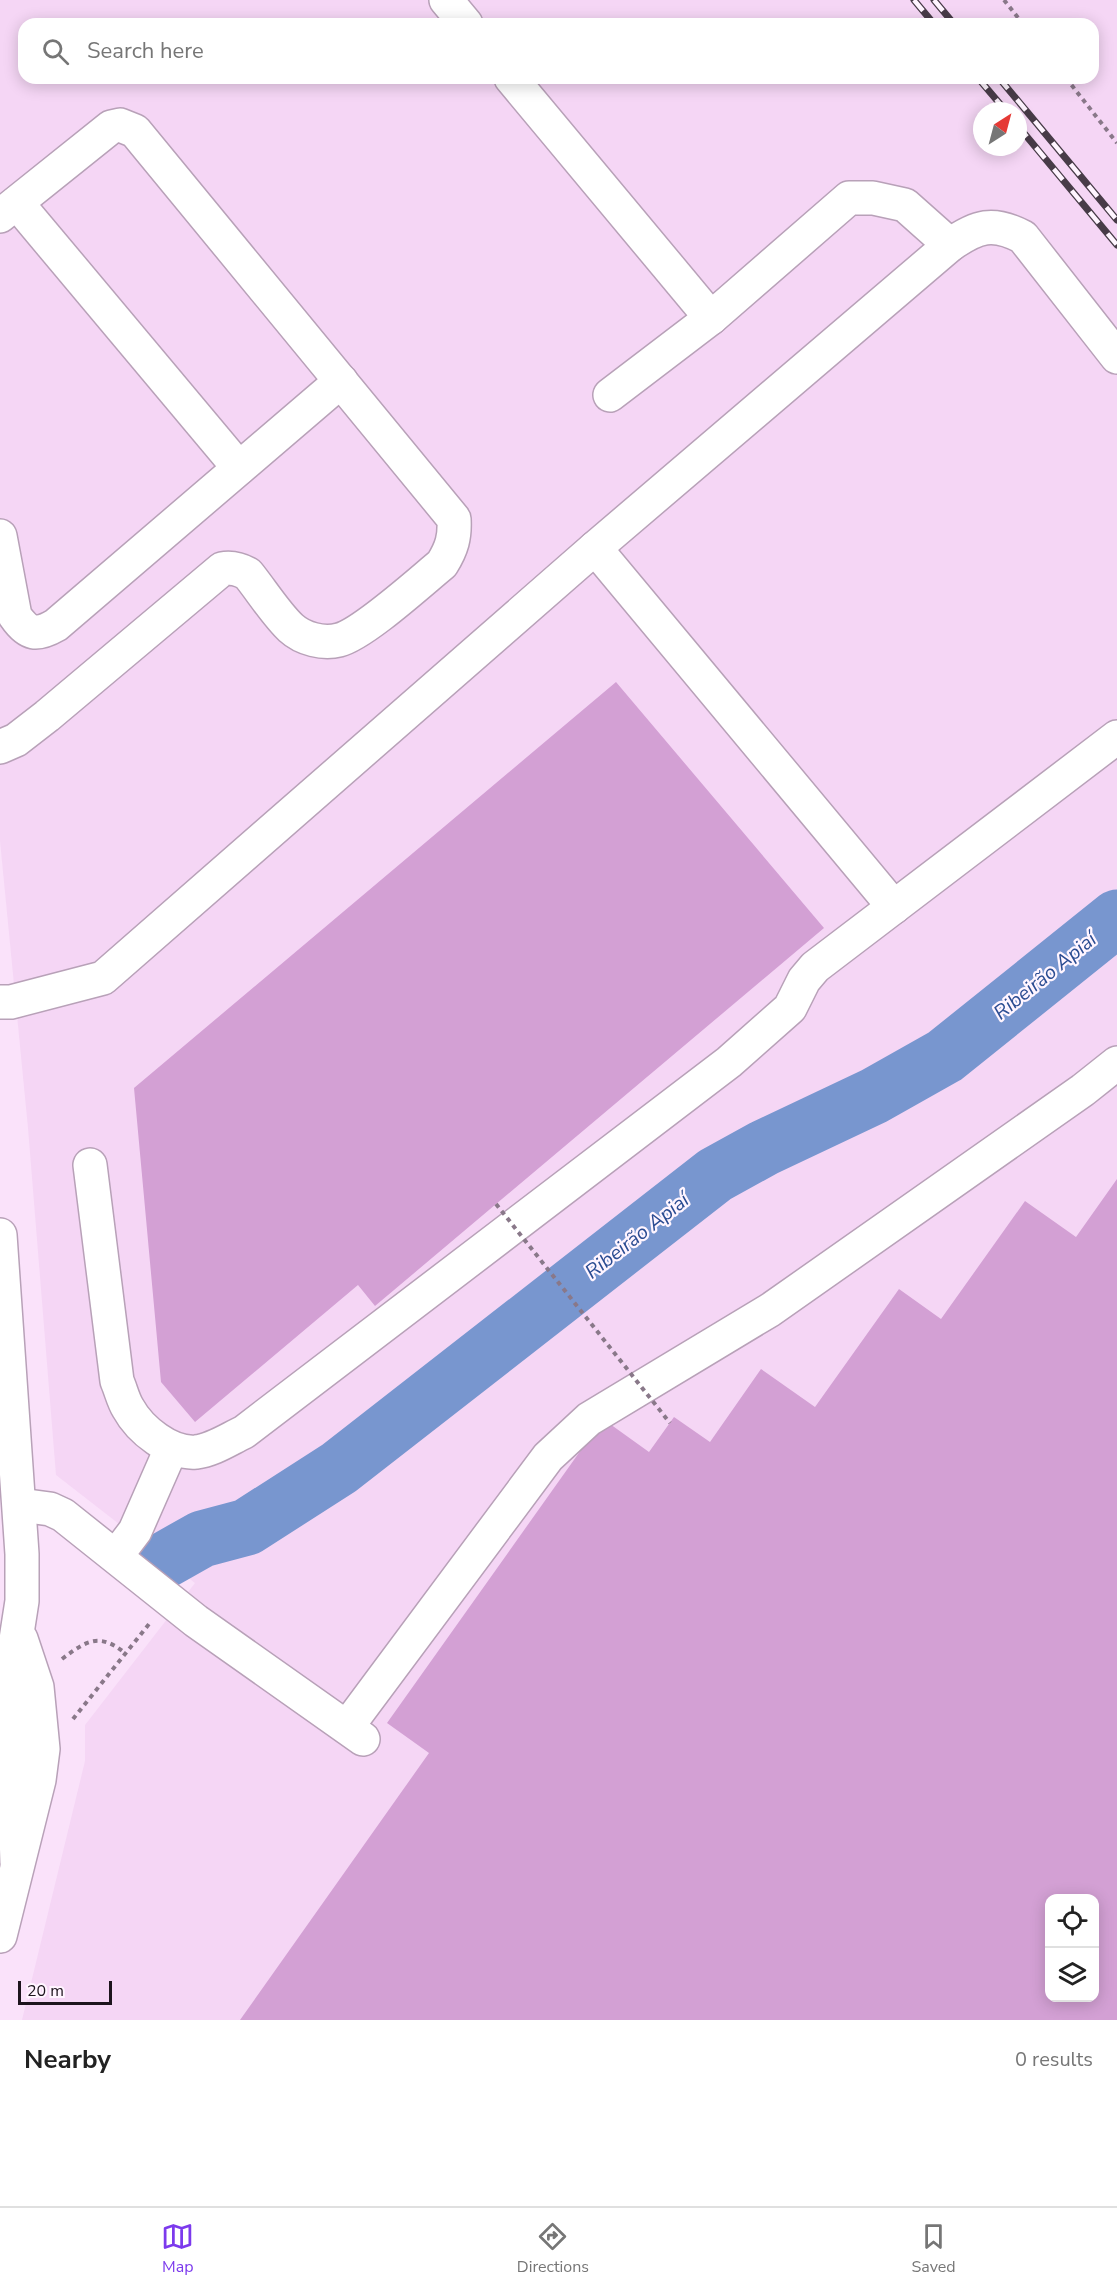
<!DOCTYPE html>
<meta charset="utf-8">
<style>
:root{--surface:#fff;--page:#f2f2f2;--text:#222;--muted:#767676;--line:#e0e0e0;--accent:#7c3aed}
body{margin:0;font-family:"Nunito Sans",sans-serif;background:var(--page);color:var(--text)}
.controls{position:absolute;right:18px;bottom:18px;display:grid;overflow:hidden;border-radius:12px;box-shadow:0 3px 15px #0003}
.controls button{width:54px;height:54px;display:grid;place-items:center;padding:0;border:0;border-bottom:2px solid var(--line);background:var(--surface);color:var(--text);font:30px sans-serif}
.compass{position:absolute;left:973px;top:102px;width:54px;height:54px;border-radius:50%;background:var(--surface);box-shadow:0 3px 15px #0003;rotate:36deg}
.scale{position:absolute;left:18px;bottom:15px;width:94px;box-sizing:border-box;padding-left:6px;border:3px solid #1d141d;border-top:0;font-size:16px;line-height:21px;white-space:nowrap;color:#1d141d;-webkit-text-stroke:4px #fff5ff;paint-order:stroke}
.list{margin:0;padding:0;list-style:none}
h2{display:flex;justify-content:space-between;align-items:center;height:78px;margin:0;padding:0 24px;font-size:26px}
h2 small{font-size:20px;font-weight:400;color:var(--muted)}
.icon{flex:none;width:33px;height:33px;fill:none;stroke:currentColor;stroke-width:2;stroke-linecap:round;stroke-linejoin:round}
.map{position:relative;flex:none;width:1117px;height:2020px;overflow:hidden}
.search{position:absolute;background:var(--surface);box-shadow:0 3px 15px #0003;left:18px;right:18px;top:18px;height:66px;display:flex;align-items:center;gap:15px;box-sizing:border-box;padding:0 21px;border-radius:18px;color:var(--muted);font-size:22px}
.sheet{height:186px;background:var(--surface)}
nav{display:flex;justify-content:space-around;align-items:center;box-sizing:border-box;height:84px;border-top:2px solid var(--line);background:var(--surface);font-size:16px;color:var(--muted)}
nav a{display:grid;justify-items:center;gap:3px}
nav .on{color:var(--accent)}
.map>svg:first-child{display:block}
.built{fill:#f5d6f5;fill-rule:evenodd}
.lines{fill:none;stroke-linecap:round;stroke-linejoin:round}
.river{stroke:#7896cf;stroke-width:57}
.building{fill:#d3a0d4;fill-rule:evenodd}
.minor-casing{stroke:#b8a1b8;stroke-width:36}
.major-casing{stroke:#b8a1b8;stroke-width:36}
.path{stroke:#897889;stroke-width:4;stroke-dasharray:4.5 4.5;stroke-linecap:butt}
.minor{stroke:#fff;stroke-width:33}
.major{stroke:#fff;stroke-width:33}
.rail-casing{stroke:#483c48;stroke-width:7}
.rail{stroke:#fff5ff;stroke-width:4.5;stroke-dasharray:14;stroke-linecap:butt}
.path-bridge{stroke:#897889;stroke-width:4;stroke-dasharray:4.5 4.5;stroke-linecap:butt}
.labels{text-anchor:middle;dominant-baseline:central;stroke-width:4.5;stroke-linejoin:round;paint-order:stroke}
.water-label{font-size:20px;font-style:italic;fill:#2b4c92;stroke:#fff5ff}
</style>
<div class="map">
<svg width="1117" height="2020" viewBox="0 0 1117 2020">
<rect width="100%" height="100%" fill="#fae2fa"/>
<path class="built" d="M0 0H1117V2020H22L85 1761V1725L195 1583 56 1475 28 1128 0 841ZM24 24H1093V78H24ZM982 111H1018V147H982ZM1050 1898H1094V1998H1050Z"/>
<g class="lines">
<polyline class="river" points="163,1561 202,1539 247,1527 339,1468 715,1175 764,1148 874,1096 945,1056 1117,918"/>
</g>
<g class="building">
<polygon points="616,682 824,928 375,1306 358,1285 195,1422 161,1382 134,1088"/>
<path d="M1117 1179V2020H240L429 1753 387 1723 603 1419 649 1452 674 1417 710 1442 761 1369 815 1407 899 1289 941 1319 1025 1201 1076 1237ZM1050 1898H1094V1998H1050Z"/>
</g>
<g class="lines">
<defs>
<g id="minor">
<polyline points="446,0 466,24"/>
<polyline points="511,78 711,318"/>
<polyline points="17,203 239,468"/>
<path d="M0 216 111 127 120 125 135 131 454 519C455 537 452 548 442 564 420 582 363 634 339 640 323 644 303 639 291 628 276 614 261 590 248 574 239 569 232 567 222 569L47 716 16 740 0 747"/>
<polyline points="610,395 711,318 849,198 873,198 905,205 950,245"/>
<path d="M0 536 15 616C28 635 37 636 56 625L341 381"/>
<polyline points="595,548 894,907"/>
<path d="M0 1002H11L103 978 595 548 950 245C977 226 993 221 1023 237L1117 357"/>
<path d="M90 1165 117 1381C121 1390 123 1400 128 1408 140 1430 170 1454 196 1452 213 1450 229 1439 244 1432L729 1062 790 1008 804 980 815 967 1117 737"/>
<polyline points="20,1505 50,1509 63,1515 196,1621 363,1739"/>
<polyline points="116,1556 135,1531 171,1449"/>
<polyline points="347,1727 548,1457 589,1419 770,1310 1083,1090 1117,1063"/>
</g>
<g id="major">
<polyline points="0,1235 22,1554 22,1601 13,1659 11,1706 17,1862"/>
<polyline points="0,1936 39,1780 43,1749 37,1687 21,1639"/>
</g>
</defs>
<use href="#minor" class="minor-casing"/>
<use href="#major" class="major-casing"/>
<g class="path">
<polyline points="1004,0 1023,24"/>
<polyline points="1066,78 1117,143"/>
<path d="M62 1659C86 1641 99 1632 125 1653"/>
<polyline points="73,1719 149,1624"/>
</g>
<use href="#minor" class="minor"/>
<use href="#major" class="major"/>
<defs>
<g id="rail">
<polyline points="914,0 934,24"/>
<polyline points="934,0 954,24"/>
<polyline points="978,78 1006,111"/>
<polyline points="999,78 1117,220"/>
<polyline points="1018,126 1117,245"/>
</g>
</defs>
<use href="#rail" class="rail-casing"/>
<use href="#rail" class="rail"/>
<polyline class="path-bridge" points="496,1204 670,1423"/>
</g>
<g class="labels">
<g class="water-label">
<text transform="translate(1045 976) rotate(-39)">Ribeirão Apiaí</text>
<text transform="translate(637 1236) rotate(-38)">Ribeirão Apiaí</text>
</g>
</g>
</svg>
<div class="controls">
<button><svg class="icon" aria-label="locate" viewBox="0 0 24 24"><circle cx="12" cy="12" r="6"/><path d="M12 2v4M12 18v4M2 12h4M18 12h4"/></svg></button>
<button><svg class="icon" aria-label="layers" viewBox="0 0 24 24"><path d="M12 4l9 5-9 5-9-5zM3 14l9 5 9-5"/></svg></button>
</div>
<svg class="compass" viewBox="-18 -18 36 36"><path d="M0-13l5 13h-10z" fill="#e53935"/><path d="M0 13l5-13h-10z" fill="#767676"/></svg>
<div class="scale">20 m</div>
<div class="search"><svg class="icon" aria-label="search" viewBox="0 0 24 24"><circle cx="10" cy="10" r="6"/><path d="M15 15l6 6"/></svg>Search here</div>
</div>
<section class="sheet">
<h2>Nearby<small>0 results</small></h2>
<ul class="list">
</ul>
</section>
<nav>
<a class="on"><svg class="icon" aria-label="map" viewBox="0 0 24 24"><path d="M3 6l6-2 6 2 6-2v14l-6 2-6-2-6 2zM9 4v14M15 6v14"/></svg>Map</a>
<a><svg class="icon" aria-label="directions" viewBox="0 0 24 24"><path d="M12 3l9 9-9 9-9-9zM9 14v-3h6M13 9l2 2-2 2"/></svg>Directions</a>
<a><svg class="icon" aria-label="saved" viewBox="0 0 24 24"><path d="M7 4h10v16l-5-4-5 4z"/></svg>Saved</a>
</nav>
